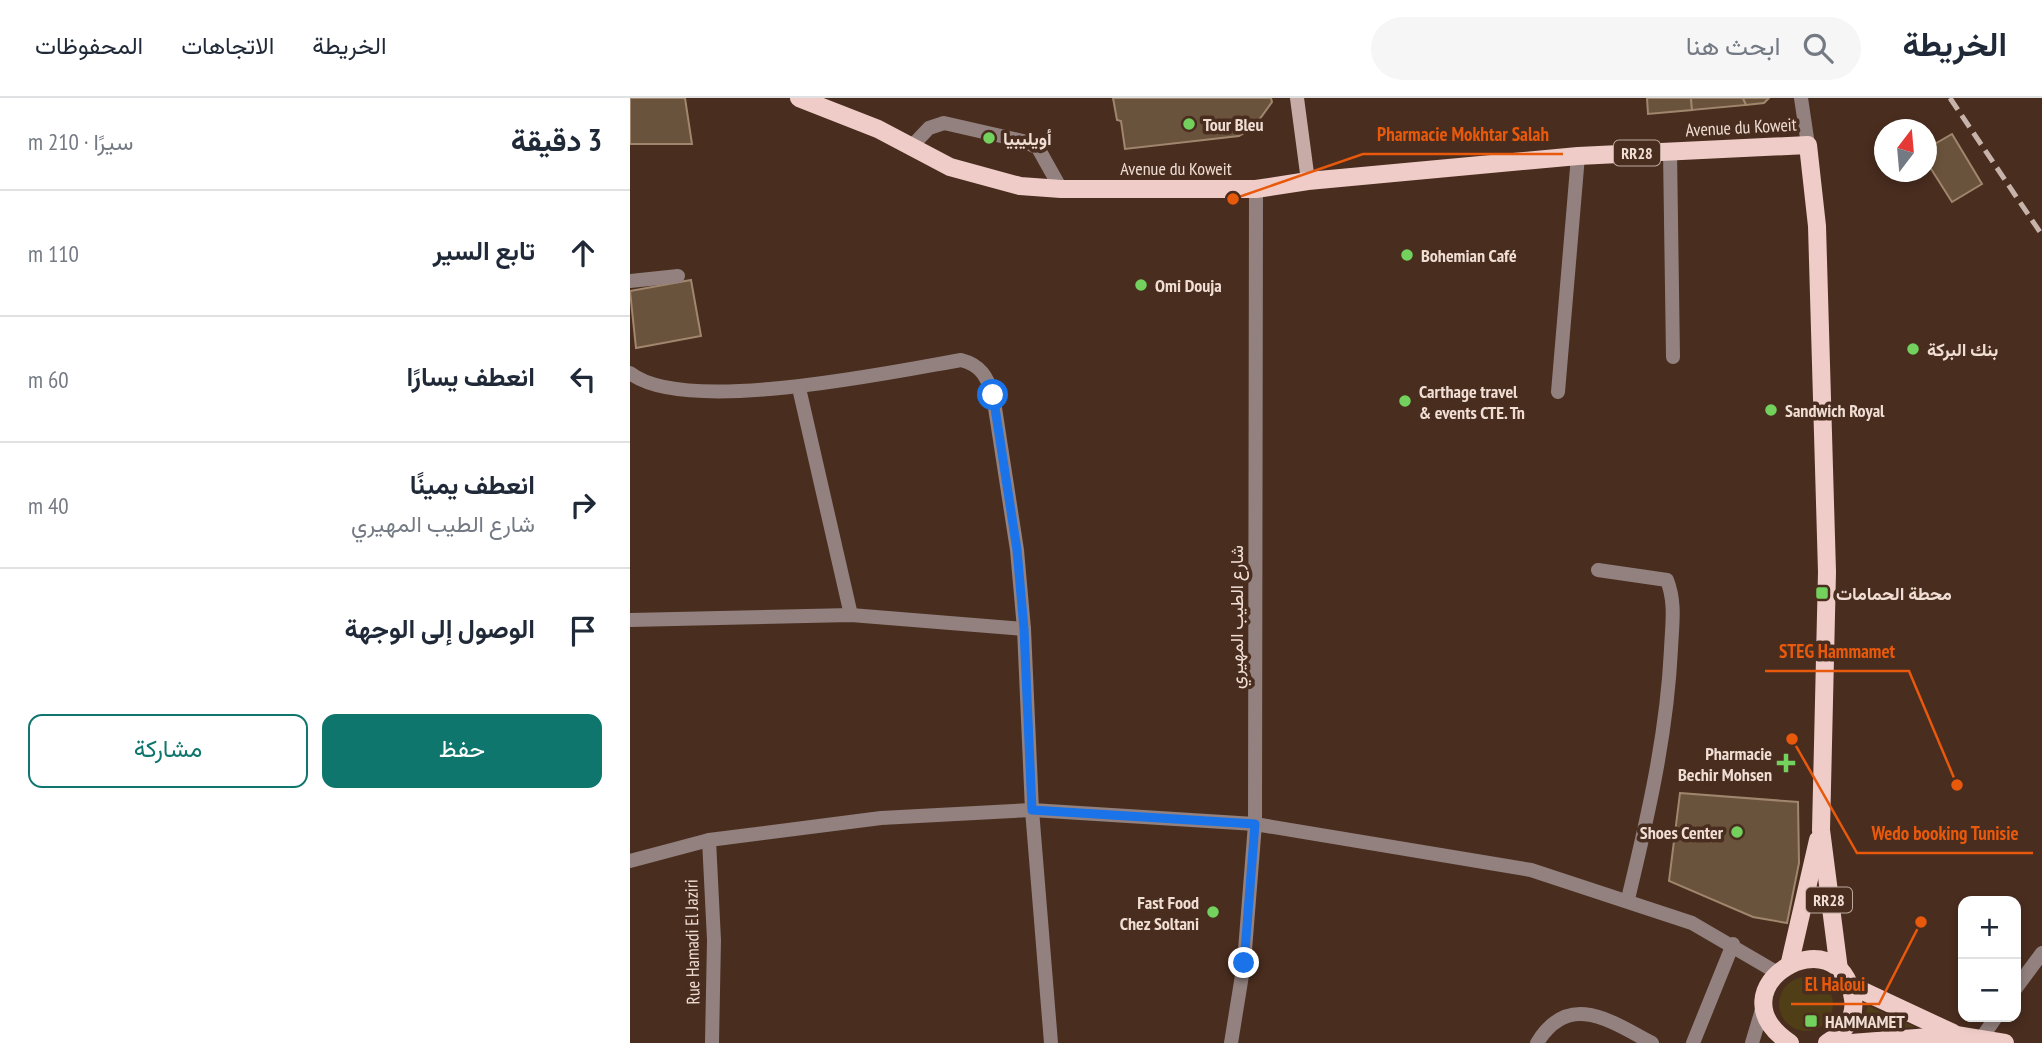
<!DOCTYPE html>
<html lang="ar">
<meta charset="utf-8">
<style>
:root{--surface:#fff;--page:#f6f6f7;--text:#1f2937;--muted:#747a83;--line:#e0e1e3;--accent:#0f766e}
body{margin:0;font-family:"PT Sans Narrow",Vazirmatn,sans-serif;background:var(--page);color:var(--text);direction:rtl}
.controls{position:absolute;right:21px;bottom:21px;display:grid;overflow:hidden;border-radius:14px;box-shadow:0 4px 10px #0003}
.controls button{width:63px;height:63px;display:grid;place-items:center;padding:0;border:0;border-bottom:2px solid var(--line);background:var(--surface);color:var(--text);font:35px sans-serif}
.compass{position:absolute;left:1244px;top:21px;width:63px;height:63px;border-radius:50%;background:var(--surface);box-shadow:0 4px 10px #0003;rotate:16deg}
.stop{position:absolute;width:21px;height:21px;margin:-16px;border:5px solid #1a73e8;border-radius:50%;background:#fff}
.stop.end{background:#1a73e8;border-color:#fff;box-shadow:0 2px 7px #0008}
.list{margin:0;padding:0;list-style:none}
h2{display:flex;justify-content:space-between;align-items:center;height:91px;margin:0;padding:0 28px;font-size:30px}
h2 small{font-size:23px;font-weight:400;color:var(--muted)}
.list li{display:grid;grid-template-columns:46px 1fr auto;gap:21px;align-items:center;box-sizing:border-box;height:126px;padding:0 28px;border-top:2px solid var(--line)}
.list b{display:block;font-size:26px;white-space:nowrap}
.list p{margin:0;font-size:23px;white-space:nowrap;color:var(--muted)}
.list em{font-size:23px;font-style:normal;color:var(--muted)}
.actions{display:flex;gap:14px;padding:21px 28px}
.actions a{flex:1;padding:16px 0;border:2px solid var(--accent);border-radius:14px;text-align:center;font-size:24px;color:var(--accent)}
.actions .main{background:var(--accent);color:#fff}
.icon{flex:none;width:38px;height:38px;fill:none;stroke:currentColor;stroke-width:2;stroke-linecap:round;stroke-linejoin:round}
.map{position:relative;flex:none;width:1412px;height:945px;overflow:hidden;direction:ltr}
header{display:flex;align-items:center;gap:42px;box-sizing:border-box;height:98px;padding:0 35px;background:var(--surface);border-bottom:2px solid var(--line)}
header strong{font-size:33px}
nav{display:flex;gap:38px;margin-inline-start:auto;font-size:24px}
.search{width:490px;height:63px;background:var(--page);display:flex;align-items:center;gap:18px;box-sizing:border-box;padding:0 24px;border-radius:38px;color:var(--muted);font-size:26px}
main{display:flex}
aside{flex:1;background:var(--surface)}
.map>svg:first-child{display:block}
.green{fill:#503e17}
.building{fill:#6a533c;stroke:#a0866d;stroke-width:2}
.lines{fill:none;stroke-linecap:round;stroke-linejoin:round}
.service{stroke:#92817e;stroke-width:14}
.minor{stroke:#92817e;stroke-width:14}
.tertiary{stroke:#92817e;stroke-width:14}
.secondary{stroke:#c6aba7;stroke-width:14}
.primary{stroke:#efccc7;stroke-width:18}
.rail{stroke:#c7b3a9;stroke-width:5;stroke-dasharray:14 7;stroke-linecap:butt}
.route{stroke:#1a73e8;stroke-width:9}
.poi-dot{fill:#72d25d;stroke:#492d1f;stroke-width:2.5}
.labels{text-anchor:middle;dominant-baseline:central;stroke-width:7;stroke-linejoin:round;paint-order:stroke}
.shield{fill:#492d1f;stroke:#bea99e;stroke-width:2}
.shield-label{font-size:16px;font-weight:bold;fill:#f0ded5}
.poi-label{font-size:18px;font-weight:bold;fill:#f0ded5;stroke:#492d1f;text-anchor:start}
.street-label{font-size:18px;fill:#f0ded5;stroke:#492d1f}
.leader{fill:none;stroke:#e8590c;stroke-width:2.5}
.callout-dot{fill:#e8590c;stroke:#492d1f;stroke-width:2.5}
.callout-label{font-size:19px;text-anchor:middle;font-weight:bold;fill:#e8590c;stroke:#492d1f;stroke-width:7;stroke-linejoin:round;paint-order:stroke}
</style>
<header>
<strong>الخريطة</strong>
<div class="search"><svg class="icon" aria-label="search" viewBox="0 0 24 24"><circle cx="10" cy="10" r="6"/><path d="M15 15l6 6"/></svg>ابحث هنا</div>
<nav><a>الخريطة</a><a>الاتجاهات</a><a>المحفوظات</a></nav>
</header>
<main>
<div class="map">
<svg width="1412" height="945" viewBox="0 0 1412 945">
<rect width="100%" height="100%" fill="#492d1f"/>
<g class="green">
<circle cx="1176" cy="906" r="27"/>
<polygon points="1238,908 1285,929 1231,931"/>
</g>
<g class="building">
<polygon points="0,0 55,0 62,46 0,46"/>
<polygon points="483,0 641,0 642,4 624,29 609,38 495,51 491,23 487,22"/>
<polygon points="1017,0 1061,0 1062,12 1018,16"/>
<polygon points="1061,0 1113,0 1116,7 1062,12"/>
<polygon points="1113,0 1139,0 1134,5 1116,7"/>
<polygon points="1322,36 1352,86 1322,104 1296,63 1296,51"/>
<polygon points="61,182 71,238 6,250 0,193"/>
<polygon points="1050,695 1168,704 1169,765 1157,825 1123,819 1039,783"/>
</g>
<g class="lines">
<g class="service">
<polyline points="280,50 299,30 314,25 393,43 408,50 431,91"/>
<polyline points="0,183 48,178"/>
</g>
<g class="minor">
<polyline points="1171,0 1178,47"/>
<polyline points="1040,53 1043,259"/>
<path d="M0 275C54 318 262 274 331 262 351 267 357 279 363 297L387 452 394 531 402 712 421 945"/>
<polyline points="169,290 221,517"/>
<polyline points="928,294 948,58"/>
<path d="M968 472 1037 482C1046 505 1042 527 1041 551 1037 636 1018 718 998 801"/>
<polyline points="0,522 221,517 394,531"/>
<polyline points="79,742 84,842 82,945"/>
<polyline points="0,763 79,742 251,720 402,712 625,726 901,772 1062,825 1146,874"/>
<polyline points="1386,890 1412,855"/>
<polyline points="1351,941 1366,919"/>
<polyline points="601,945 614,865 625,726 626,91"/>
<path d="M907 945C939 892 982 924 1022 945"/>
<polyline points="1063,945 1103,846"/>
</g>
<polyline class="tertiary" points="1122,945 1134,905"/>
<polyline class="secondary" points="667,0 678,83"/>
<g class="primary">
<polyline points="169,0 248,31 320,69 390,88 431,91 626,91 678,83 948,58 1178,47 1187,128 1197,474 1191,732 1209,872"/>
<polyline points="1160,864 1188,742"/>
<polyline points="1220,887 1323,935"/>
<path d="M1160 945C1078 890 1210 813 1223 901 1226 921 1213 935 1197 945"/>
<polyline points="1221,945 1326,937 1375,945"/>
</g>
<polyline class="rail" points="1320,0 1412,137"/>
</g>
<g class="lines">
<polyline class="route" points="363,297 387,452 394,531 402,712 625,726 614,865"/>
</g>
<g class="poi-dot">
<circle cx="559" cy="26" r="7"/>
<circle cx="359" cy="40" r="7"/>
<circle cx="777" cy="157" r="7"/>
<circle cx="511" cy="187" r="7"/>
<circle cx="1283" cy="251" r="7"/>
<circle cx="775" cy="303" r="7"/>
<circle cx="1141" cy="312" r="7"/>
<rect x="1185" y="488" width="14" height="14" rx="3.5"/>
<path d="M1152.5 654.5h7v7h7v7h-7v7h-7v-7h-7v-7h7z"/>
<circle cx="1107" cy="734" r="7"/>
<circle cx="583" cy="814" r="7"/>
<rect x="1174" y="916" width="14" height="14" rx="3.5"/>
</g>
<g class="labels">
<g class="shield">
<rect x="984" y="42.5" width="46" height="25" rx="5"/>
<rect x="1176" y="789.5" width="46" height="25" rx="5"/>
</g>
<g class="shield-label">
<text x="1007" y="55">RR28</text>
<text x="1199" y="802">RR28</text>
</g>
<g class="poi-label">
<text x="573" y="26">Tour Bleu</text>
<text x="373" y="40">أويليبيا</text>
<text x="791" y="157">Bohemian Café</text>
<text x="525" y="187">Omi Douja</text>
<text x="1297" y="251">بنك البركة</text>
<text x="789" y="293">Carthage travel<tspan x="789" dy="21">&amp; events CTE. Tn</tspan></text>
<text x="1155" y="312">Sandwich Royal</text>
<text x="1206" y="495">محطة الحمامات</text>
<text x="1142" y="655" text-anchor="end">Pharmacie<tspan x="1142" dy="21">Bechir Mohsen</tspan></text>
<text x="1093" y="734" text-anchor="end">Shoes Center</text>
<text x="569" y="804" text-anchor="end">Fast Food<tspan x="569" dy="21">Chez Soltani</tspan></text>
<text x="1195" y="923">HAMMAMET</text>
</g>
<g class="street-label">
<text transform="translate(1111 29) rotate(-3)">Avenue du Koweit</text>
<text x="546" y="70">Avenue du Koweit</text>
<text transform="translate(606 519) rotate(-90)">شارع الطيب المهيري</text>
<text transform="translate(62 844) rotate(-91)">Rue Hamadi El Jaziri</text>
</g>
</g>
<path class="leader" d="M603 101L733 56H933M1327 687L1279 573H1135M1162 641L1227 755H1403M1291 824L1249 906H1161"/>
<g class="callout-dot">
<circle cx="603" cy="101" r="7"/>
<circle cx="1327" cy="687" r="7"/>
<circle cx="1162" cy="641" r="7"/>
<circle cx="1291" cy="824" r="7"/>
</g>
<g class="callout-label">
<text x="833" y="43">Pharmacie Mokhtar Salah</text>
<text x="1207" y="560">STEG Hammamet</text>
<text x="1315" y="742">Wedo booking Tunisie</text>
<text x="1205" y="893">El Haloui</text>
</g>
</svg>
<div class="controls">
<button>+</button>
<button>−</button>
</div>
<svg class="compass" viewBox="-18 -18 36 36"><path d="M0-13l5 13h-10z" fill="#e53935"/><path d="M0 13l5-13h-10z" fill="#747a83"/></svg>
<div class="stop" style="left:363px;top:297px"></div>
<div class="stop end" style="left:614px;top:865px"></div>
</div>
<aside>
<h2>3 دقيقة<small>سيرًا · 210 m</small></h2>
<ul class="list">
<li><svg class="icon" aria-label="ahead" viewBox="0 0 24 24"><path d="M12 20V5M6 11l6-6 6 6"/></svg><div><b>تابع السير</b></div><em>110 m</em></li>
<li><svg class="icon" aria-label="left" viewBox="0 0 24 24"><path d="M17 20v-9H6M10 6l-5 5 5 5"/></svg><div><b>انعطف يسارًا</b></div><em>60 m</em></li>
<li><svg class="icon" aria-label="right" viewBox="0 0 24 24"><path d="M7 20v-9h11M14 6l5 5-5 5"/></svg><div><b>انعطف يمينًا</b><p>شارع الطيب المهيري</p></div><em>40 m</em></li>
<li><svg class="icon" aria-label="arrive" viewBox="0 0 24 24"><path d="M6 21V4h12l-3 4 3 4H6"/></svg><div><b>الوصول إلى الوجهة</b></div></li>
</ul>
<div class="actions"><a class="main">حفظ</a><a>مشاركة</a></div>
</aside>
</main>
